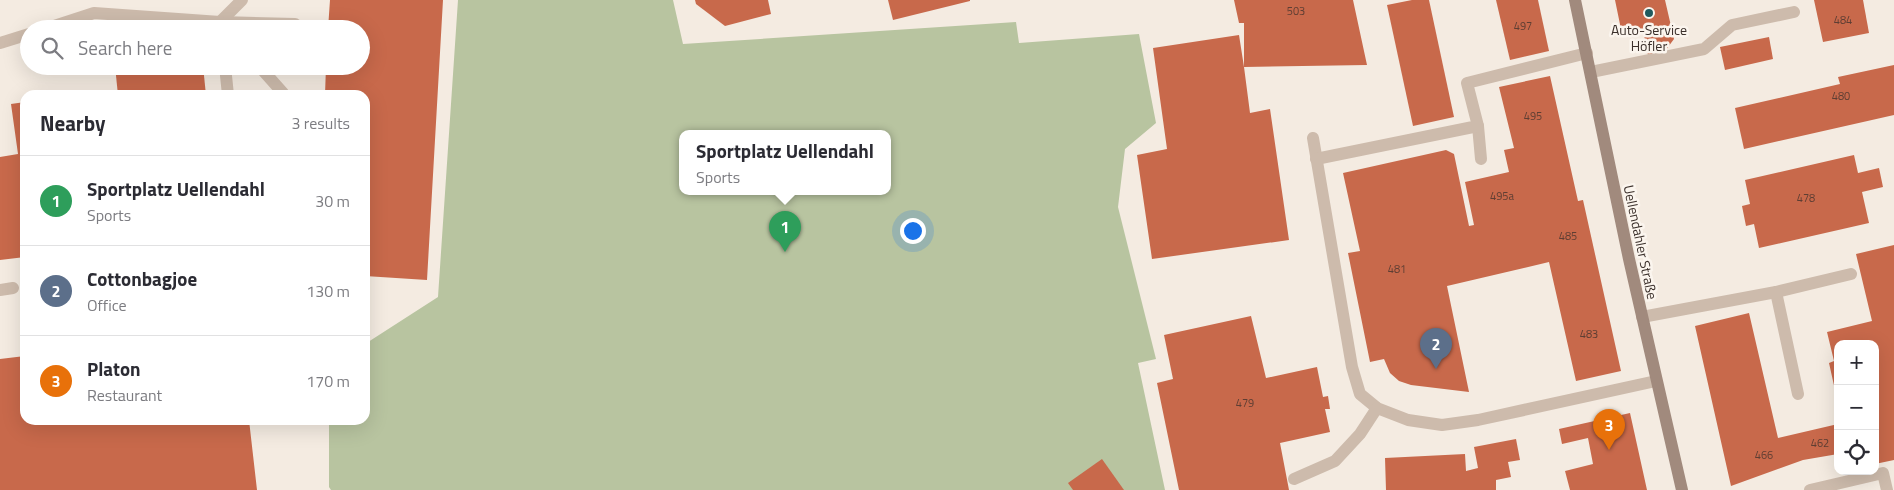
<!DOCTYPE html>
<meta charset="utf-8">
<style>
:root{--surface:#fff;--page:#f2f2f3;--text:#2b2b33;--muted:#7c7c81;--line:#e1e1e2;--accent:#1f5a5e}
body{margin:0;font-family:"Titillium Web",sans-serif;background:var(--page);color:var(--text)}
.controls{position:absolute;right:15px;bottom:15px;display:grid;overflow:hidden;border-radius:10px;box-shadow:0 5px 20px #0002}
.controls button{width:45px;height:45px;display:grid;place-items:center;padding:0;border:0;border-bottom:1px solid var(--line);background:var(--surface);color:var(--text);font:25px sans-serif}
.you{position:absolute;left:912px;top:230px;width:18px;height:18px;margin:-12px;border:4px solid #fff;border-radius:50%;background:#1a73e8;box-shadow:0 0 0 8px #1a73e833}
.badge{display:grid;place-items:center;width:32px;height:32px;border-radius:50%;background:var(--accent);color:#fff;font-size:16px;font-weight:700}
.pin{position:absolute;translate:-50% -41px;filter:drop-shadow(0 1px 2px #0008)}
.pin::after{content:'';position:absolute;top:26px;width:18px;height:15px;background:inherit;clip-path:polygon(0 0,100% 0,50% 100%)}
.popup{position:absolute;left:679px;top:130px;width:212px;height:65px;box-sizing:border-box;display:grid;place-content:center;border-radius:10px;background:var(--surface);filter:drop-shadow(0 1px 4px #0005);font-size:16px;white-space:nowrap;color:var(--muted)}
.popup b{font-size:19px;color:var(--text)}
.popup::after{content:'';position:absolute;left:50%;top:100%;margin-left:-10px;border:10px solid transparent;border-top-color:var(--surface)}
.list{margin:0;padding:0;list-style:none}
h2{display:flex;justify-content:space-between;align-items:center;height:65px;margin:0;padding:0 20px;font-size:21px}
h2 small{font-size:16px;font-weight:400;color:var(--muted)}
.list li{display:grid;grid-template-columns:32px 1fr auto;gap:15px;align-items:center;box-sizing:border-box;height:90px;padding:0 20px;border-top:1px solid var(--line)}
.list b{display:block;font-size:19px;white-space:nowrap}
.list p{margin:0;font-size:16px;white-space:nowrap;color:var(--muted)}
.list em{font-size:16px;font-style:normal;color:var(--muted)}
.icon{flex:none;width:28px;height:28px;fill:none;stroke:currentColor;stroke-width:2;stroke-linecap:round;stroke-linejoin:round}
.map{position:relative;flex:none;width:1894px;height:490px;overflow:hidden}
.search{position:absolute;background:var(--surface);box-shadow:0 5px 20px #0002;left:20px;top:20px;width:350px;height:55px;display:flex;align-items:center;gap:12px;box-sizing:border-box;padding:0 18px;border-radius:28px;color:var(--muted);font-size:19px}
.panel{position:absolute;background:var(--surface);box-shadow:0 5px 20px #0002;left:20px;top:90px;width:350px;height:335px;border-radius:15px}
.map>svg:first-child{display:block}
.green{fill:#b8c4a0;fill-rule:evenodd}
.building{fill:#c8694b}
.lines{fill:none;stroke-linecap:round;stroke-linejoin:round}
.service{stroke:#cdbbac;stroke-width:12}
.secondary{stroke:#a18a7d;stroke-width:12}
.poi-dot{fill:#1f5a5e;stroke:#fbf5ee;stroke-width:2}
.labels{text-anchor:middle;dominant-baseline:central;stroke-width:5;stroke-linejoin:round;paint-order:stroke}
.number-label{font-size:11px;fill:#5e3e33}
.poi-label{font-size:14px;fill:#3b302b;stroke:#fbf5ee}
.street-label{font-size:14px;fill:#3b302b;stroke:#fbf5ee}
</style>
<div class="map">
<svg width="1894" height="490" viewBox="0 0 1894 490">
<rect width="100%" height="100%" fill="#f4ebe1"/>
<path class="green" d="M458 0H673L683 44 1016 22 1019 43 1139 34 1156 123 1125 149 1118 207 1156 359 1138 363 1165 490H331L329 487V420H365V344L438 297ZM682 133H888V191H682Z"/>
<g class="building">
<polygon points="330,0 443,0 427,280 365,276 365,95 325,95 326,66 361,66 361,29 328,29"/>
<polygon points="695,0 768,0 771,14 725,26 696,4"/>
<polygon points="888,0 970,0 970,1 893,20"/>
<polygon points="1234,0 1353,0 1367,65 1244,67 1250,113 1270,109 1289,240 1152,259 1137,155 1167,149 1153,48 1239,35 1244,67 1244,23 1239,23"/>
<polygon points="1412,0 1429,0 1454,117 1413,126 1387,5"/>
<polygon points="1496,0 1538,0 1549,51 1510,60"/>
<polygon points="1615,0 1665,0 1674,39 1665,51 1648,55 1643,30 1622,34"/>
<polygon points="1814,0 1863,0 1869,33 1823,42"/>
<polygon points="1769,37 1773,59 1725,70 1720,47"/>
<polygon points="1894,65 1894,115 1744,149 1735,108 1840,84 1838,77"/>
<polygon points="115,66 203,66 206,95 118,95"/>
<polygon points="1550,76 1578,201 1583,200 1621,371 1576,381 1549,262 1447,286 1469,392 1411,385 1399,381 1390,373 1384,359 1370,362 1348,253 1360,251 1343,173 1446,150 1454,154 1469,226 1474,225 1465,182 1509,172 1504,150 1514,148 1499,87"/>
<polygon points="25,102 25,257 0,260 0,157 18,154 11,104"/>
<polygon points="1854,155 1858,173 1879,168 1883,187 1862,192 1869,223 1759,248 1754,224 1746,226 1742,206 1750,204 1745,180"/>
<polygon points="1894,245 1894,460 1875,464 1875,344 1838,344 1837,399 1829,363 1834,361 1827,332 1872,321 1856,254"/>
<polygon points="1749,313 1778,438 1838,424 1838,454 1803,460 1731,486 1695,326"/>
<polygon points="1251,316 1266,378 1317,367 1323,397 1328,396 1330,409 1325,409 1330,432 1280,443 1289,490 1179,490 1157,383 1173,379 1164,335"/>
<polygon points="25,356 25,420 249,420 257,490 0,490 0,359"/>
<polygon points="1630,413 1647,490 1570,490 1565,471 1593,464 1588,438 1562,444 1559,429"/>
<polygon points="1516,439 1520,460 1508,462 1511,477 1496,480 1496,490 1386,490 1385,458 1465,454 1466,471 1478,468 1474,447"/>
<polygon points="1102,459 1124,490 1073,490 1068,483"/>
</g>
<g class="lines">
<g class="service">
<polyline points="220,22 295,24"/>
<polyline points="220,22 242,0"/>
<polyline points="45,29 94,13 220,22 221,29"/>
<polyline points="0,43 29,34"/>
<polyline points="225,66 228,95"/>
<polyline points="259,66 283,93"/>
<polyline points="1591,72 1704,49 1732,25 1794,12"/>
<polyline points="1478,126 1481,159"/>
<polyline points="1313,138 1352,367 1360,394 1377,408 1408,420 1442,425 1478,420 1656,381"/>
<polyline points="1316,159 1478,126 1467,83 1587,53"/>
<polyline points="0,290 13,288"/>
<polyline points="1776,292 1798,394"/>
<polyline points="1642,317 1776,292 1851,274"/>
<polyline points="1294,479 1335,461 1360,434 1377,408"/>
<polyline points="1810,490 1883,473 1887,490"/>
</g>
<polyline class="secondary" points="1575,0 1629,259 1682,490"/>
</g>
<circle class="poi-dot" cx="1649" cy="13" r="5"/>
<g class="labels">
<g class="number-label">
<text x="1296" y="11">503</text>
<text x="1843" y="20">484</text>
<text x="1523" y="26">497</text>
<text x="1841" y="96">480</text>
<text x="1533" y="116">495</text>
<text x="1502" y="196">495a</text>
<text x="1806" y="198">478</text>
<text x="1568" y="236">485</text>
<text x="1397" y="269">481</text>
<text x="1589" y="334">483</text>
<text x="1245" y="403">479</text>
<text x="1820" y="443">462</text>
<text x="1764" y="455">466</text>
</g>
<g class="poi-label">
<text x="1649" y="29">Auto-Service<tspan x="1649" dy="16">Höfler</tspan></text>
</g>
<g class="street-label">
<text transform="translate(1641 242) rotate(78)">Uellendahler Straße</text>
</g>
</g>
</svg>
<div class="controls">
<button>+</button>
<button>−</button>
<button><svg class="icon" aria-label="locate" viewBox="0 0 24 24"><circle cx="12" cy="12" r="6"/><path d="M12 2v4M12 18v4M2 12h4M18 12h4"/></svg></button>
</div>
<div class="you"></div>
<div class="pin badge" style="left:785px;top:252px;background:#2e9e5b">1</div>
<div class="popup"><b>Sportplatz Uellendahl</b>Sports</div>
<div class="pin badge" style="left:1436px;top:369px;background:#5c6f8a">2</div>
<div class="pin badge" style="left:1609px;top:450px;background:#e8710a">3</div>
<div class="search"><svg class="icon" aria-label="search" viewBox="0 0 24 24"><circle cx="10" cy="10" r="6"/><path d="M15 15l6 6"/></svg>Search here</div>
<section class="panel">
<h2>Nearby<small>3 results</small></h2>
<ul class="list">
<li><span class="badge" style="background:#2e9e5b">1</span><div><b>Sportplatz Uellendahl</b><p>Sports</p></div><em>30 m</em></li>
<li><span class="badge" style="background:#5c6f8a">2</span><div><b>Cottonbagjoe</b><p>Office</p></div><em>130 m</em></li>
<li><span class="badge" style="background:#e8710a">3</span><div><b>Platon</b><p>Restaurant</p></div><em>170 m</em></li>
</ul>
</section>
</div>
